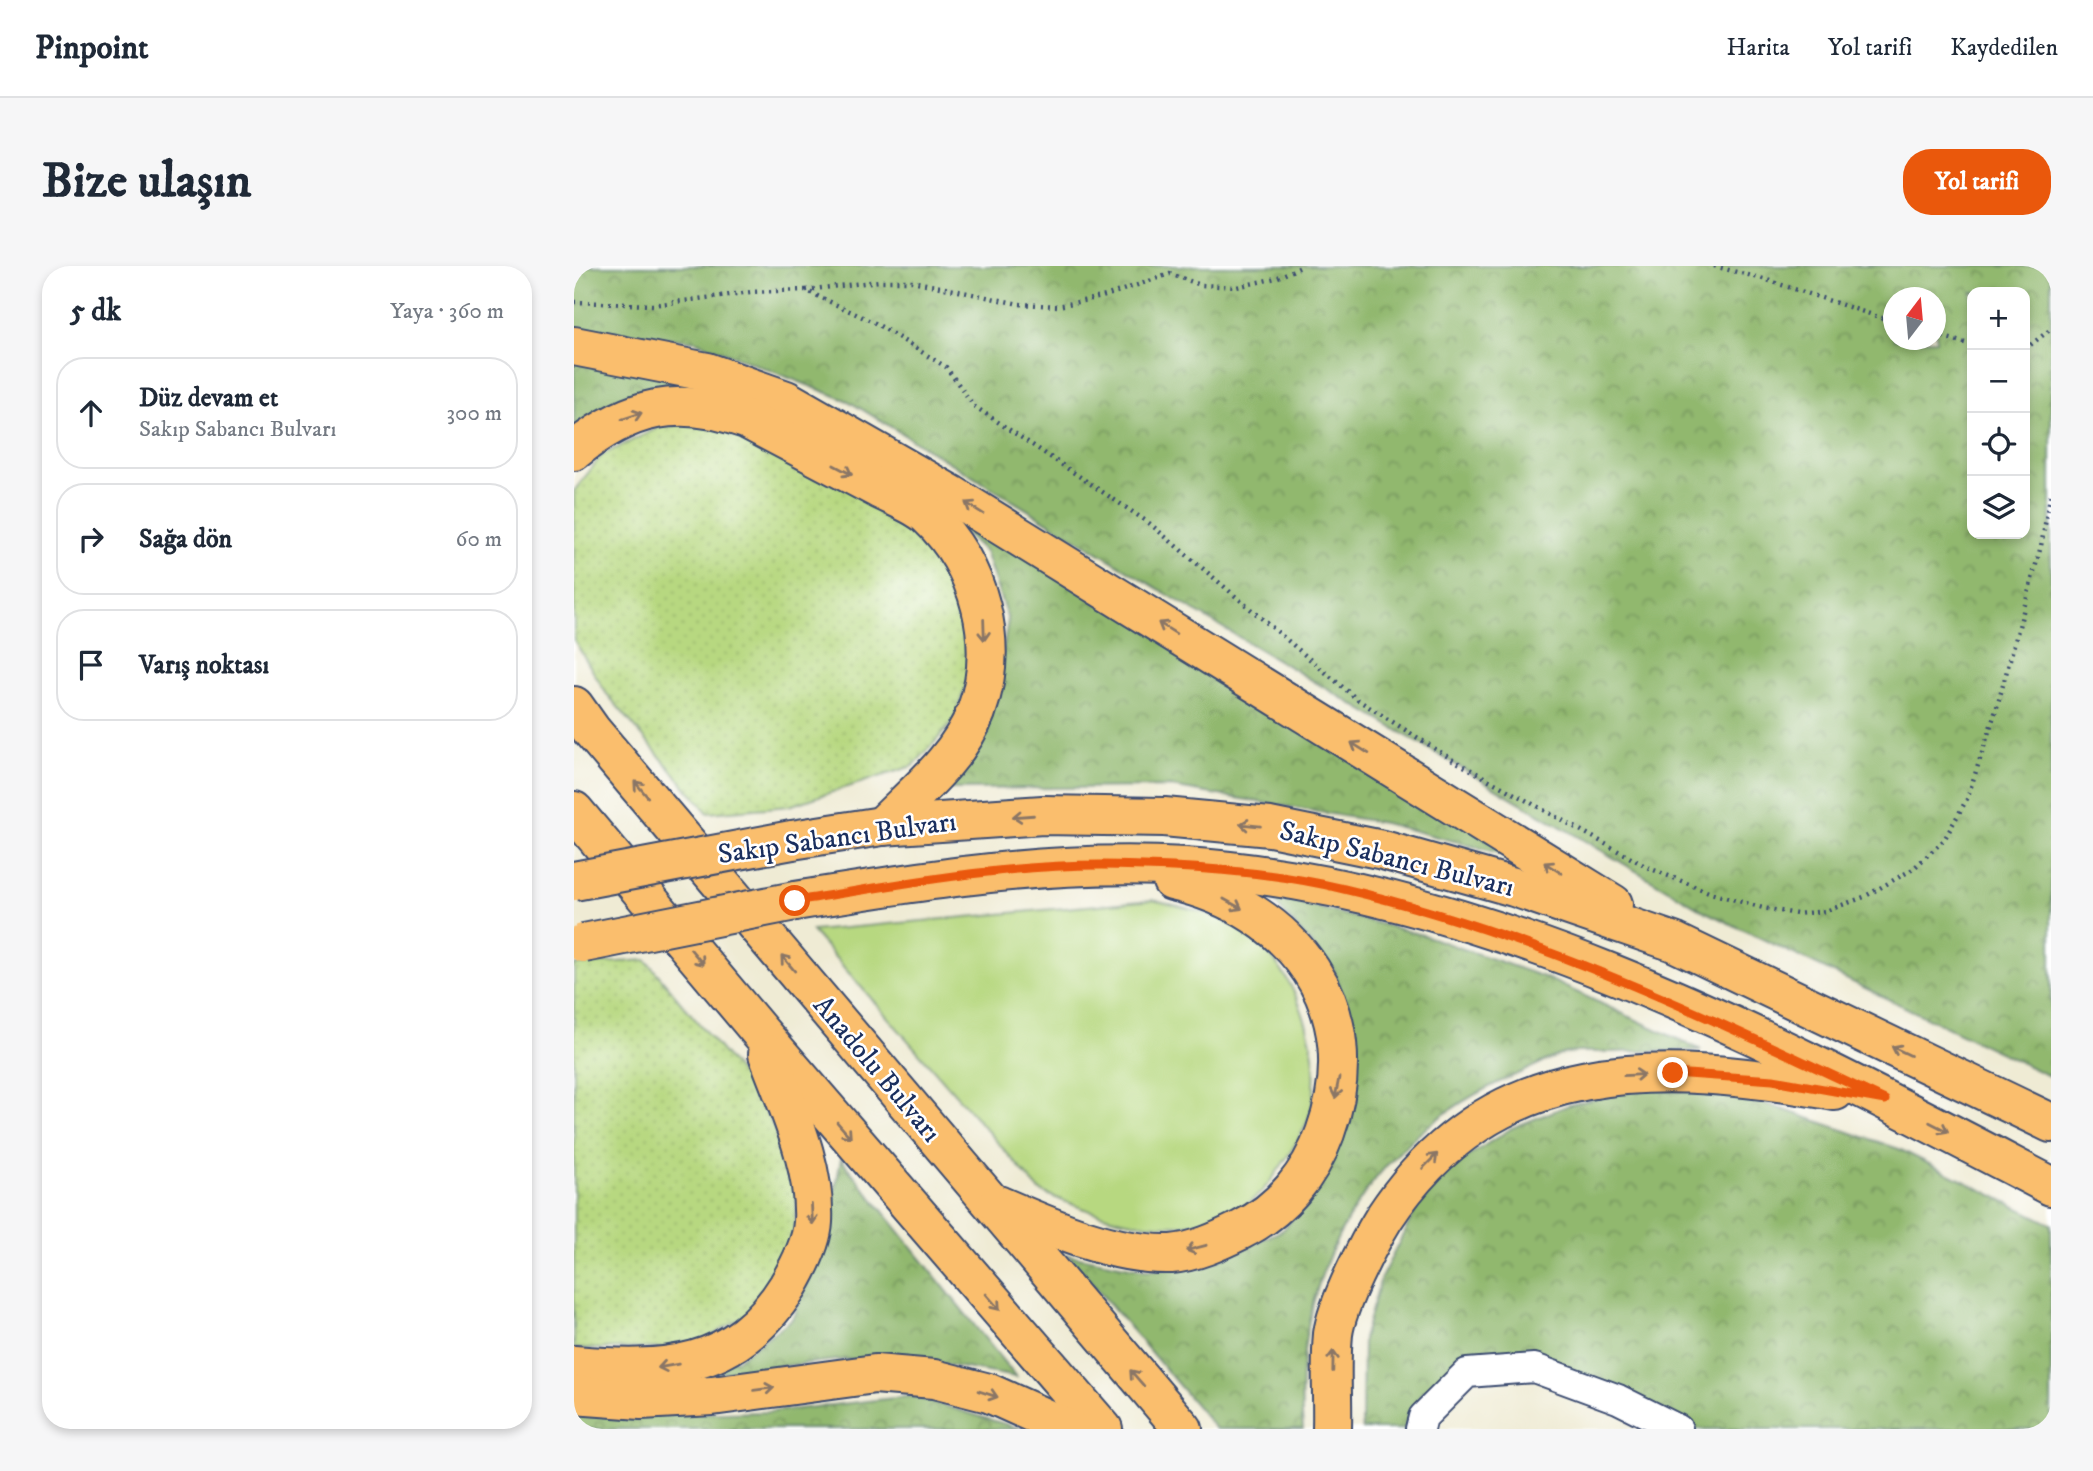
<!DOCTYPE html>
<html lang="tr">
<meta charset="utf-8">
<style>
:root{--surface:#fff;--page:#f6f6f7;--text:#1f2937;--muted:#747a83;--line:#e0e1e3;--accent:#ea580c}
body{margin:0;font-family:"IM FELL DW Pica",serif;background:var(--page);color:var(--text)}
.controls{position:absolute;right:21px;top:21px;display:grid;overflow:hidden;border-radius:14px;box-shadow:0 4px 10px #0003}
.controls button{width:63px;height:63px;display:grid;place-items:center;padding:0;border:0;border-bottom:2px solid var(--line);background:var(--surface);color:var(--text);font:35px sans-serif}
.compass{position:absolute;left:1309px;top:21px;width:63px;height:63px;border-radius:50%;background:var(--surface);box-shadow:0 4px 10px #0003;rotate:16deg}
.stop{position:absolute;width:21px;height:21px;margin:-16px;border:5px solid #ea580c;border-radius:50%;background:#fff}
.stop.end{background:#ea580c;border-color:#fff;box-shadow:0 2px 7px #0008}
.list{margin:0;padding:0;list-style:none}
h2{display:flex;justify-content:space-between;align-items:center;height:91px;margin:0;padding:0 28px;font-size:30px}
h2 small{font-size:23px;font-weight:400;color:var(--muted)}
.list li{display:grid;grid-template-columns:46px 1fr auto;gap:21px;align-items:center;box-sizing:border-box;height:112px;margin:0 14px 14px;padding:0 14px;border:2px solid var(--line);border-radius:28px}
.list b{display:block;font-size:26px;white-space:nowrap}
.list p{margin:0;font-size:23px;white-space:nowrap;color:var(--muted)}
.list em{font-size:23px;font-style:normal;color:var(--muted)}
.icon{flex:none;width:38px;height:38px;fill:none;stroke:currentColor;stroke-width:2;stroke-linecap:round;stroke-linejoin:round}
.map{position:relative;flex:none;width:1477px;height:1163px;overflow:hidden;border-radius:28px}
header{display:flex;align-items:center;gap:42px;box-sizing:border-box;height:98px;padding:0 35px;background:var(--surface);border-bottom:2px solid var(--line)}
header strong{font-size:33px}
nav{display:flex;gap:38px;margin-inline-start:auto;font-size:24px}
.intro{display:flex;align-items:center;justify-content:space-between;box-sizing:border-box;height:168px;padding:0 42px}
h1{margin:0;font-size:49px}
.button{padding:18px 32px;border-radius:28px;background:var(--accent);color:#fff;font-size:24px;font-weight:700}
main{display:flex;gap:42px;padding:0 42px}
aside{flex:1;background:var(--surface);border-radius:28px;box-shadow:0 4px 10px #0003}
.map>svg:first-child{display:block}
.grass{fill:#b7d880;stroke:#69846f;stroke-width:2}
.forest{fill:url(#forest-crowns);stroke:#567466;stroke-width:2;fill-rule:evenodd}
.park{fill:url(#park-dots);stroke:#69846f;stroke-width:2}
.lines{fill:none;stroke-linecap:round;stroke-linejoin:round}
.minor-casing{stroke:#3b4b70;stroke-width:32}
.primary-casing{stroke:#3b4b70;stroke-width:42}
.path{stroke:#3b4b70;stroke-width:4.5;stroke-dasharray:2 5;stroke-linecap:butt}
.minor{stroke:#fff;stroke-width:28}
.primary{stroke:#fabe6d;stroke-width:38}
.primary-bridge-casing{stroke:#3b4b70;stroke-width:42;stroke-linecap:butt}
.primary-bridge{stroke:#fabe6d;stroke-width:38}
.oneway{stroke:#8a7666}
.route{stroke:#ea580c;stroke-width:9}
.labels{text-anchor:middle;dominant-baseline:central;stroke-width:5;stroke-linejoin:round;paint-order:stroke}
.street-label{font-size:28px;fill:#1b2f5e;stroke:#fff}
</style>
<header>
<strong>Pinpoint</strong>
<nav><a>Harita</a><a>Yol tarifi</a><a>Kaydedilen</a></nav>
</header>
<div class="intro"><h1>Bize ulaşın</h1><a class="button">Yol tarifi</a></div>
<main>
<aside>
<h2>5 dk<small>Yaya · 360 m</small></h2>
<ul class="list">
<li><svg class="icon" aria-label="ahead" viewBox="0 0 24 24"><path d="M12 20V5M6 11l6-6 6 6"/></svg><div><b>Düz devam et</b><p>Sakıp Sabancı Bulvarı</p></div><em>300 m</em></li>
<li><svg class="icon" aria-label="right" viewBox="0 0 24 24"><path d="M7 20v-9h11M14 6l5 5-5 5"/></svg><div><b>Sağa dön</b></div><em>60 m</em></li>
<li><svg class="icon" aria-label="arrive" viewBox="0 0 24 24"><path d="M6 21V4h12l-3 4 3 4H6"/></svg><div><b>Varış noktası</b></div></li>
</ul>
</aside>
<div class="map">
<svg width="1477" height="1163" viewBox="0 0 1477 1163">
<defs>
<pattern id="forest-crowns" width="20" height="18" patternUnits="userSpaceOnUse" patternTransform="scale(1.75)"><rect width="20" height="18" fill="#91b86e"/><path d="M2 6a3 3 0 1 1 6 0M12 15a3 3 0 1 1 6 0" fill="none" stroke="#76965e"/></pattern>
<pattern id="park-dots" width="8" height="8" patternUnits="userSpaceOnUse" patternTransform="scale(1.75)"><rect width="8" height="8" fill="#b7d880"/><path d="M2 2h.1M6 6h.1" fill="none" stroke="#9dba71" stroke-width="1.8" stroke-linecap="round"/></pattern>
</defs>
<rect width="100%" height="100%" fill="#fff"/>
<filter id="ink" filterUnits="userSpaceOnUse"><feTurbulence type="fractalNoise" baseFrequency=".0143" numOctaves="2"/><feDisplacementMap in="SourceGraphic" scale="14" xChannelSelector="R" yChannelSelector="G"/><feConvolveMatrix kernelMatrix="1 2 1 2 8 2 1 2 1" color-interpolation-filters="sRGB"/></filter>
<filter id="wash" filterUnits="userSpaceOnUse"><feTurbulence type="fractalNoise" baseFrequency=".00686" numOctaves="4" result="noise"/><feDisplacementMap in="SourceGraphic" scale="28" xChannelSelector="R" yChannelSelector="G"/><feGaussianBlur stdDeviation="1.57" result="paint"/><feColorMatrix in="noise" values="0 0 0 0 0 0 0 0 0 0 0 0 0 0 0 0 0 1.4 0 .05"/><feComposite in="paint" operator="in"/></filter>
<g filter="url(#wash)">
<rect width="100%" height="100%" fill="#efebd4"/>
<path class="grass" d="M579 634C608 641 639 646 665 662 720 698 749 776 738 840 734 860 720 881 709 897 691 925 679 939 646 951 585 972 522 950 466 925L238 665Z"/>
<g class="forest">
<path d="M0 0H1477V811L1132 646 629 350 274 135 122 75 0 62ZM1398 26H1451V268H1398ZM1320 32H1362V74H1320Z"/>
<polygon points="0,88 157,119 194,133 286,181 696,440 952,594 810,557 597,521 376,523 374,507 398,481 422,427 434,354 411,286 364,241 289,190 193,138 142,123 72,129 30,144 0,164"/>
<path d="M694 629 849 669 970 711 1127 784C1095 785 1063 785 1031 786 1019 786 1005 785 993 787 976 791 956 803 939 810 796 870 715 1008 729 1163H642L494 989 572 1004 629 1001 709 964 742 925 761 877 776 758 760 704Z"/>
<polygon points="1073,821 1175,832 1325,883 1477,958 1477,1163 1119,1163 967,1094 892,1100 848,1127 830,1163 788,1163 789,1073 807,1012 842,943 879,900 938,862 995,839"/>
<polygon points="267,893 442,1111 334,1092 263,1094 43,1118 164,1093 218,1053 251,977"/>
<polygon points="338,1130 447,1163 0,1163 0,1150 196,1146"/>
</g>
<g class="park">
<polygon points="142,156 319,238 400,326 401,393 379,456 339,500 215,540 134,547 32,427 0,374 0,225 28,189 86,161"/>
<polygon points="72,694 180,824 225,910 217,996 174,1048 117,1082 0,1083 0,699"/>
</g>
</g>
<g filter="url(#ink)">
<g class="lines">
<defs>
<polyline id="minor" points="846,1163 849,1151 893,1107 960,1102 1044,1133 1104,1163"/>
<g id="primary">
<polyline points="0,80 133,106 212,134 378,229 1039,638"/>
<path d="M0 185C55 140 105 129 172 153 216 176 260 199 303 222 319 231 341 238 354 250 406 299 427 378 402 446 385 491 342 526 308 560"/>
<polyline points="0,440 17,464 609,1163"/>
<polyline points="0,545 186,766 529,1163"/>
<polyline points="218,574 308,560 469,549 590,551 696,561 809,584 940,621 1100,676 1477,857"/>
<path d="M221 635C350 614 479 593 611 601 916 621 1210 781 1477 920"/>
<path d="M424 939C475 961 540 990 597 988 621 986 645 975 667 964 707 944 736 909 751 867 796 743 720 642 598 615"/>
<path d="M0 1099C90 1106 161 1105 214 1020 224 1003 238 976 239 956 242 899 213 840 194 788"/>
<polyline points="0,1129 67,1134 138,1130 301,1108 360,1113 415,1127 495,1163"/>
<path d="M758 1163C759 1132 756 1099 759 1068 763 1038 794 978 810 952 919 786 1086 794 1261 825"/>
</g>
</defs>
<use href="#minor" class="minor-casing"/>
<use href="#primary" class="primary-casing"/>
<g class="path">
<polyline points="1140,0 1193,14 1320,56"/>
<polyline points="232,24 305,15 338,15 445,38 484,40 528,31 596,8 627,19 663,21 702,12 729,0"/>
<polyline points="0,36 79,39 177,26 231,24 301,57 372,101 400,140 575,257 784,434 879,494 1075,602 1137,627 1189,642 1223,648 1252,645 1290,631 1339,603 1370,574 1393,533 1423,441 1467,280 1477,226"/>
<polyline points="1362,69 1398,79"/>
<polyline points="1451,83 1477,63"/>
</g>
<use href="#minor" class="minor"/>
<use href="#primary" class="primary"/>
<defs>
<g id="primary-bridge">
<polyline points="0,615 218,574"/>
<polyline points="10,677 221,635"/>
</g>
</defs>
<use href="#primary-bridge" class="primary-bridge-casing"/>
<use href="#primary-bridge" class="primary-bridge"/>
</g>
<defs><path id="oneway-shaft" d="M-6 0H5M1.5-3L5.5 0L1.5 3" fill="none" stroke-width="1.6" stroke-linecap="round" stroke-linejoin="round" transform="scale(1.75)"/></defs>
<g class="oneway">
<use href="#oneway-shaft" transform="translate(58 150) rotate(-18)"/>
<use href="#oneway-shaft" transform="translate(269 204) rotate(28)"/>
<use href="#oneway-shaft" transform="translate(400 242) rotate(-148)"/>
<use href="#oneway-shaft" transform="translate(593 362) rotate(-148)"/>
<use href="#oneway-shaft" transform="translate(410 364) rotate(88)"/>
<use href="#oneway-shaft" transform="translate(786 482) rotate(-148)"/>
<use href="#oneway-shaft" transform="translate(67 523) rotate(-130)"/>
<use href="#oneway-shaft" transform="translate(449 550) rotate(176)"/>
<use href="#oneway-shaft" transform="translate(676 559) rotate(-174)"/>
<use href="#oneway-shaft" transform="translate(979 602) rotate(-148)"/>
<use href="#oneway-shaft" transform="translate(659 638) rotate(29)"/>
<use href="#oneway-shaft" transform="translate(123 691) rotate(50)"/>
<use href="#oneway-shaft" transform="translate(214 697) rotate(-130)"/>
<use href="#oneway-shaft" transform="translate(1327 785) rotate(-154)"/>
<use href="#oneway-shaft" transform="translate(1060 809) rotate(-3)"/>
<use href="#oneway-shaft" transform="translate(763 822) rotate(101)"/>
<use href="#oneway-shaft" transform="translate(1365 861) rotate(27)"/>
<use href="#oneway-shaft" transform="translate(270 864) rotate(49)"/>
<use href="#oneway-shaft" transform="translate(856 895) rotate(-45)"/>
<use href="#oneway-shaft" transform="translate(238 948) rotate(87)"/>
<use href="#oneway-shaft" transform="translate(622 982) rotate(165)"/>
<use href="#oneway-shaft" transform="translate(419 1036) rotate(49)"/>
<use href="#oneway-shaft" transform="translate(759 1095) rotate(-89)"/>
<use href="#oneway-shaft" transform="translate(94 1100) rotate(170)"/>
<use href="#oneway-shaft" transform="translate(563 1112) rotate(-131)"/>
<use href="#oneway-shaft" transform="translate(190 1123) rotate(-8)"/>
<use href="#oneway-shaft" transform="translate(414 1128) rotate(18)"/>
</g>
</g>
<g class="lines" filter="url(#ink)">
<path class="route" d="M221 635C322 619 424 599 527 599 608 600 691 604 770 623 962 668 1134 751 1311 834L1199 814 1099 807"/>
</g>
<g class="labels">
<g class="street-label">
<text transform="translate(263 572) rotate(-8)">Sakıp Sabancı Bulvarı</text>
<text transform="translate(823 593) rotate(14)">Sakıp Sabancı Bulvarı</text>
<text transform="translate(303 803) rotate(50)">Anadolu Bulvarı</text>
</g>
</g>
</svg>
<div class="controls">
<button>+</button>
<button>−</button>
<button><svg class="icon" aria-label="locate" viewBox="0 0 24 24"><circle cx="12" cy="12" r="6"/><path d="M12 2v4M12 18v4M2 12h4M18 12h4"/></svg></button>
<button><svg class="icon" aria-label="layers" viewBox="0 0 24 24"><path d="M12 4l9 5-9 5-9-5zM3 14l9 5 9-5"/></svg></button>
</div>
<svg class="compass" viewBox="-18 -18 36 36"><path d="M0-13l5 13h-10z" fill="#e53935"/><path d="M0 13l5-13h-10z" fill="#747a83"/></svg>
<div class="stop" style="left:221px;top:635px"></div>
<div class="stop end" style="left:1099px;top:807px"></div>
</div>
</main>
